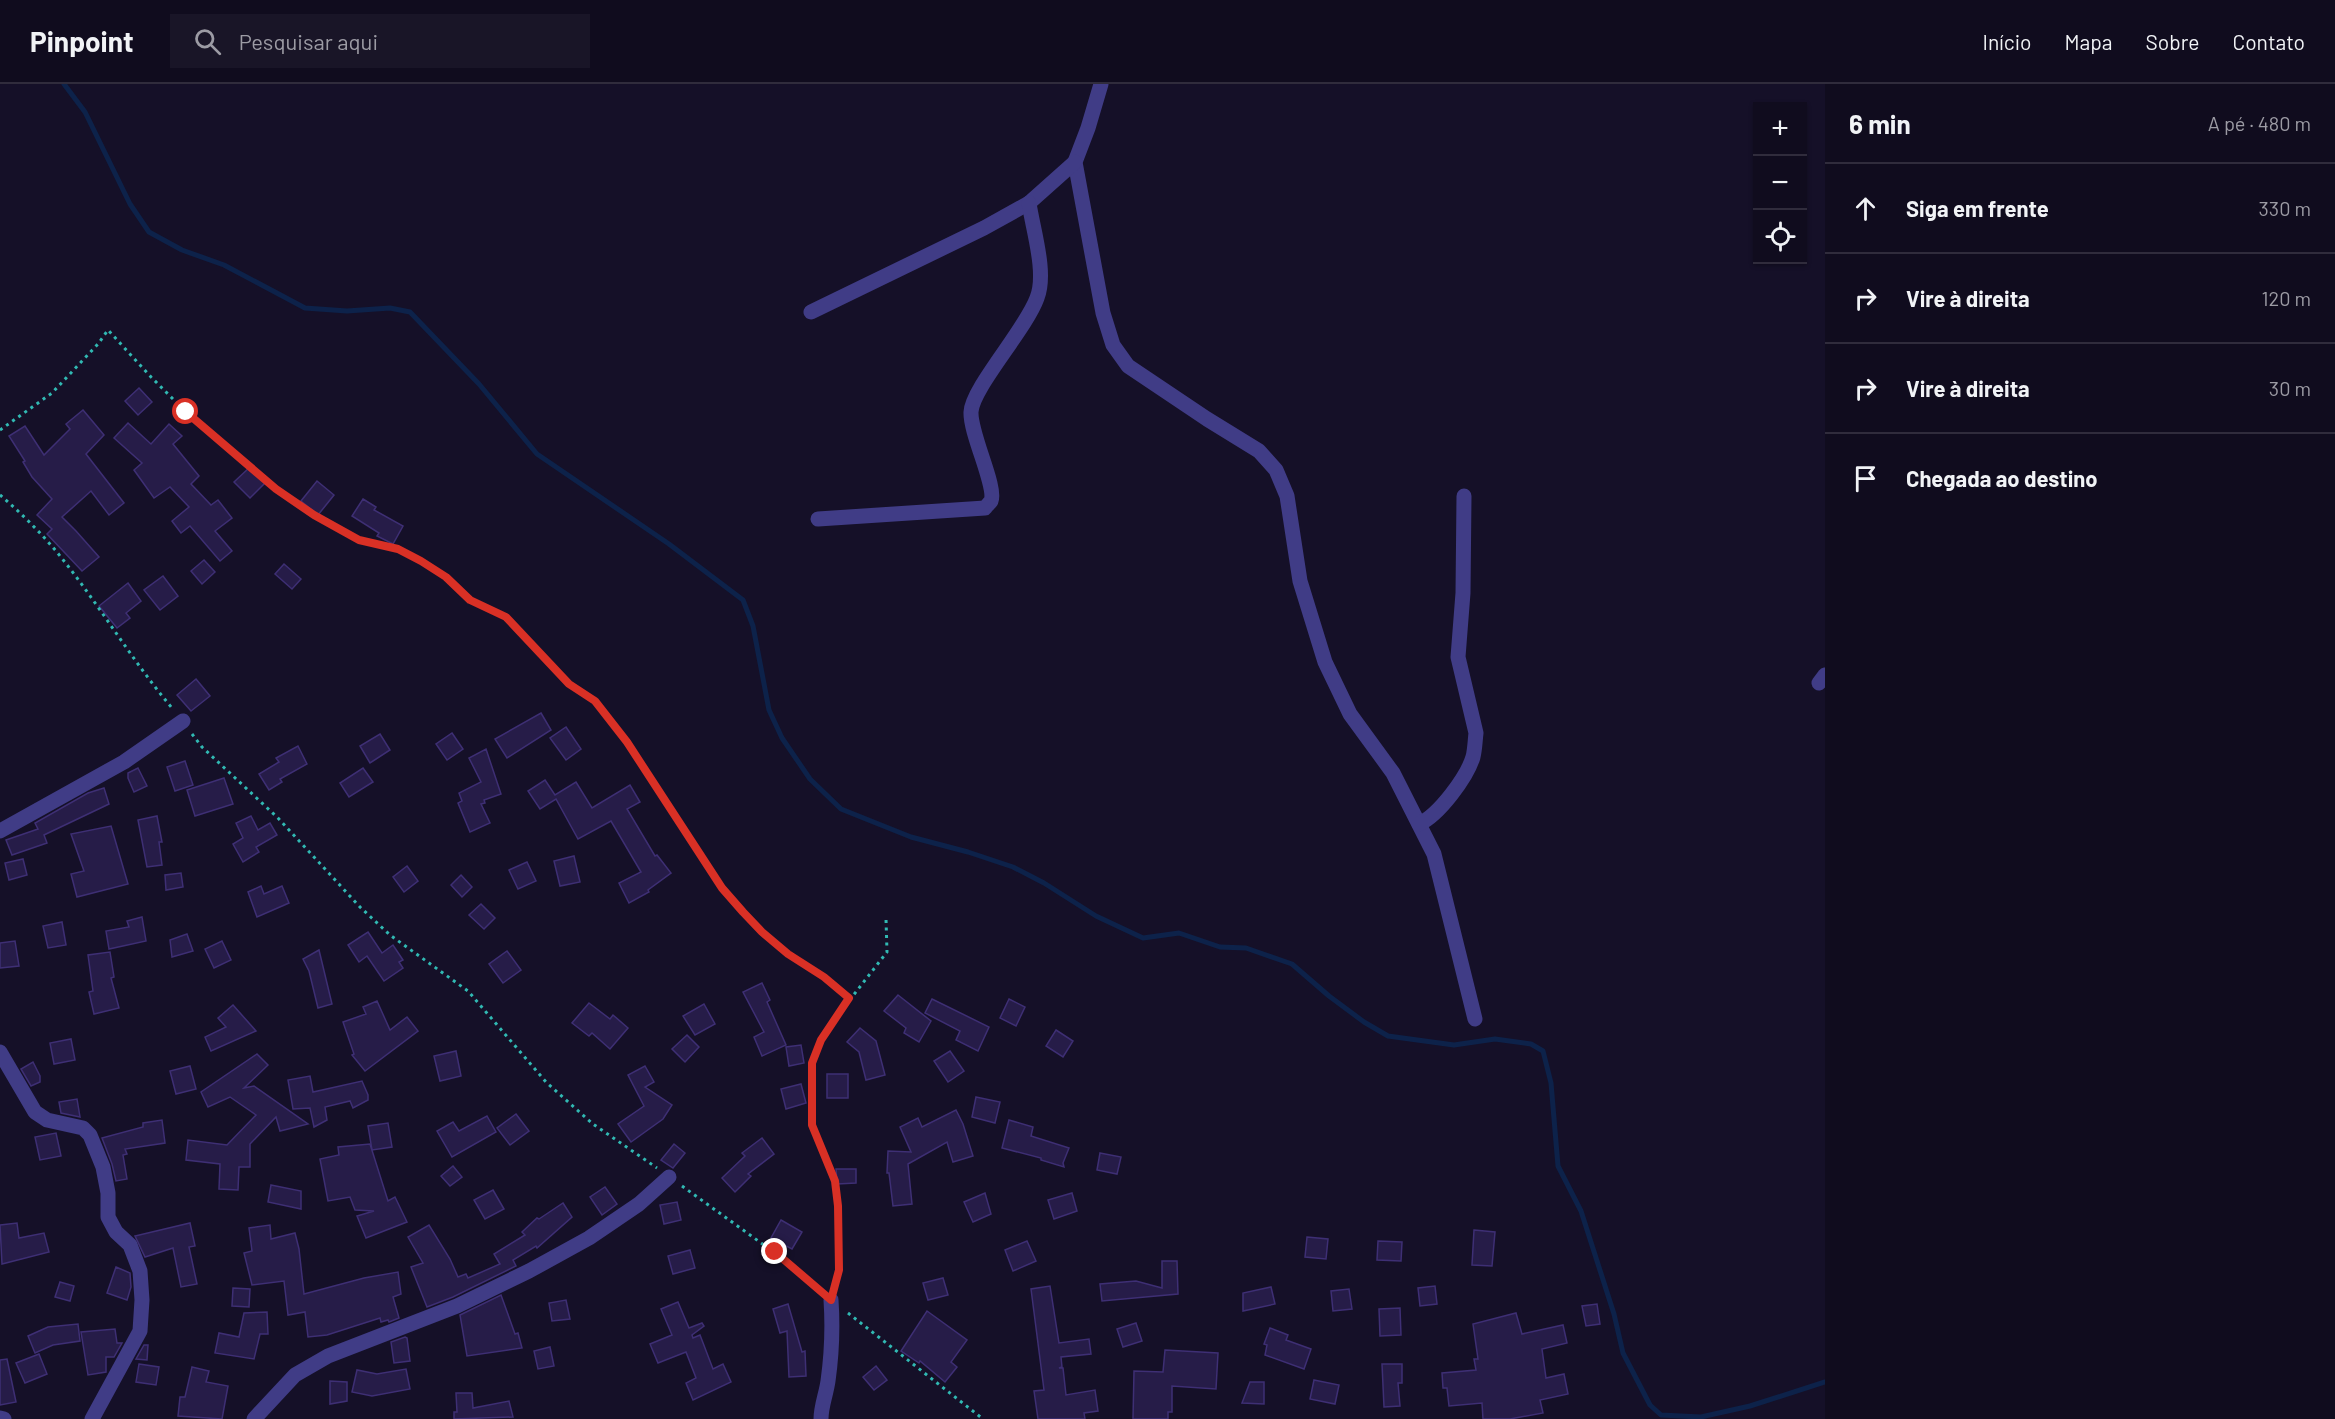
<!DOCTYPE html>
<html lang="pt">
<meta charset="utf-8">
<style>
:root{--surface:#100c1e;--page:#191527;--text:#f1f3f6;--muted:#9c9ba4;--line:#302c3c}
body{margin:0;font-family:Barlow,sans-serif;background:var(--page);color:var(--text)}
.controls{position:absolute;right:18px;top:18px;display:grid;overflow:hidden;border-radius:0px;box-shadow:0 2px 4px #0004}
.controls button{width:54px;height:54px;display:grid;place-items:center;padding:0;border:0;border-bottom:2px solid var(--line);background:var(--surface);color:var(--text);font:30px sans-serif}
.stop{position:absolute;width:18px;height:18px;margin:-14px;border:4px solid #d93025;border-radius:50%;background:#fff}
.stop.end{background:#d93025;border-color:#fff;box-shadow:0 2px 6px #0008}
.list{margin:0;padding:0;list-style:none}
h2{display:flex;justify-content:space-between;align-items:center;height:78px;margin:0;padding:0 24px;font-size:26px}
h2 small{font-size:20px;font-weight:400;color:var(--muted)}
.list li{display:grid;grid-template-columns:39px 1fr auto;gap:18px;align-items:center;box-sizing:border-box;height:90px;padding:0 24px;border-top:2px solid var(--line)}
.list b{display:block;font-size:22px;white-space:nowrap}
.list em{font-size:20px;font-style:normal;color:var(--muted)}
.icon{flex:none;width:33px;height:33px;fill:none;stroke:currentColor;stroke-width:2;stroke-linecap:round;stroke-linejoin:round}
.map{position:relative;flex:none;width:1825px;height:1335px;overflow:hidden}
header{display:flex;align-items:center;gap:36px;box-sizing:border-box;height:84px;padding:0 30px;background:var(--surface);border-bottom:2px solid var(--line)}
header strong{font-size:28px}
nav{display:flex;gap:33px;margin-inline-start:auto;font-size:21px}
.search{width:420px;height:54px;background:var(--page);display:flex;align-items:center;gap:15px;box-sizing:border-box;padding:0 21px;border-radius:0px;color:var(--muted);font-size:22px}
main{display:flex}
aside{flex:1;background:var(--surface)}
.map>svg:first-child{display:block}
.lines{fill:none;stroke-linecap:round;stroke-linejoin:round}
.stream{stroke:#0d224a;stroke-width:5}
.building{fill:#261c48;stroke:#3e2f74;stroke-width:1.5}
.path{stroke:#31b9b3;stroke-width:3;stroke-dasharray:3 4.5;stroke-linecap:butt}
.street{stroke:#403c86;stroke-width:15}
.route{stroke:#d93025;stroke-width:8}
</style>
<header>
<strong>Pinpoint</strong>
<div class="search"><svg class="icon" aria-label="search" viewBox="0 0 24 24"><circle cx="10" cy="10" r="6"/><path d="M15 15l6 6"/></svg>Pesquisar aqui</div>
<nav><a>Início</a><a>Mapa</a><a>Sobre</a><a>Contato</a></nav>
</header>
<main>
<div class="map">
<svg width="1825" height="1335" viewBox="0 0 1825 1335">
<rect width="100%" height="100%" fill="#151028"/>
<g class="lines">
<polyline class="stream" points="64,0 85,28 130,120 149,148 182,166 224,181 305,224 347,227 390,224 410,228 479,300 537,370 669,460 743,516 753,542 769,626 782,654 810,695 841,725 911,753 968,768 1013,783 1044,799 1096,832 1143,854 1179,849 1220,863 1246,864 1292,880 1329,912 1364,938 1388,952 1454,961 1495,955 1531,960 1543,967 1551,999 1558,1082 1581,1127 1614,1230 1623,1269 1650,1321 1661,1331 1701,1333 1750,1322 1825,1298"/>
</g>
<g class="building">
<polygon points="139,304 152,318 138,331 125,317"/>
<polygon points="83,326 104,351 86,370 124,419 109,431 91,407 62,433 76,447 99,473 82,487 47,450 52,445 37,431 52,415 32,393 23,378 25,377 9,352 25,342 44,371 70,345 66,340"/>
<polygon points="128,339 151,360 169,340 182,352 173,360 199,392 191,400 211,421 218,416 232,434 215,447 232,467 220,477 190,442 181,449 172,437 189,423 170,403 154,414 134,386 142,379 114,354"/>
<polygon points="250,383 266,398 250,414 234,398"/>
<polygon points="317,397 334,411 318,431 301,417"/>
<polygon points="363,415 376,423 374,426 403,442 393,460 377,452 379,449 352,432"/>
<polygon points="204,476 215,488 202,500 191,487"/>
<polygon points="284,480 301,495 292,505 275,490"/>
<polygon points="163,492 178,512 160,526 144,506"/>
<polygon points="128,499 141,517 126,529 130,534 117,544 99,522"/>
<polygon points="196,595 210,612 191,627 177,611"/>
<polygon points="541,629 551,646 507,674 495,655"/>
<polygon points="566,643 581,665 566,676 550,654"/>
<polygon points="452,649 463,665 447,676 436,660"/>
<polygon points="380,650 390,666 370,679 360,662"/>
<polygon points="298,662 307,680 280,695 282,698 269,706 259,690 279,678 276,674"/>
<polygon points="486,665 501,710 484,716 485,719 481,720 490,739 470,748 458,719 462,717 459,709 481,698 469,674"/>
<polygon points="185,677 193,701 175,707 167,683"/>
<polygon points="138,684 147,702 134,708 128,694 128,689"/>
<polygon points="363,684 373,698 349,713 340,699"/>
<polygon points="224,694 233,720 195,732 187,706"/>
<polygon points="545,696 555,711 576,698 592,724 630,701 640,718 627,725 655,772 657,771 671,789 648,806 649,808 629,819 619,799 641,788 611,737 578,755 556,715 540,725 528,707"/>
<polygon points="104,704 109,720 44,751 47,759 12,771 6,756 38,745 35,739 88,709"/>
<polygon points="157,732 162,758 159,758 162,781 147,783 138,736"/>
<polygon points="251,732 258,746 270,739 277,751 256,763 259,768 243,778 233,760 243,754 236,739"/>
<polygon points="111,742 128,800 77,813 71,790 84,787 71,750"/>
<polygon points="574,772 580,798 560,802 554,777"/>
<polygon points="23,775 27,791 9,796 5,779"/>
<polygon points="527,778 536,797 518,805 509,786"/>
<polygon points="407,782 418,797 404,808 393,793"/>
<polygon points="181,789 183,803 166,806 165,791"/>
<polygon points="461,791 472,803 462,813 451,801"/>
<polygon points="261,802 264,810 282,802 289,819 257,833 248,808"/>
<polygon points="481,820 495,834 484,845 469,831"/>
<polygon points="142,833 146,857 109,865 106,847 129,843 127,837"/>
<polygon points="62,838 66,861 48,864 43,842"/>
<polygon points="368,848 382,869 393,861 403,876 399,878 403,884 384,897 367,872 359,878 348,861"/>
<polygon points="187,850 193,867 172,873 170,856"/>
<polygon points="15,857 19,882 0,884 0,859"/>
<polygon points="222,857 231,876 214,884 205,865"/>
<polygon points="319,866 332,920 318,924 309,887 303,875"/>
<polygon points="507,867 521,886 503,899 489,880"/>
<polygon points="110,868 114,893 111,894 119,924 94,930 89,908 93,907 88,871"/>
<polygon points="762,899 770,916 767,918 786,961 762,972 754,953 764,948 743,908"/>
<polygon points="898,911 931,937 919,958 904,949 906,944 884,927"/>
<polygon points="932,915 989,943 978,967 956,956 960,947 925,929"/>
<polygon points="1009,915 1025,923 1016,942 1000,934"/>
<polygon points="377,917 390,946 407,933 418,947 365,987 352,971 354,970 343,938 366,930 363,923"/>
<polygon points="589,919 610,935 613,931 628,944 610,965 592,949 589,952 572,939"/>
<polygon points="704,920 715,940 695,951 683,932"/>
<polygon points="233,921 256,947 211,967 205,953 226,943 218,934"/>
<polygon points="860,944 876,957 885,991 866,996 859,968 847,958"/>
<polygon points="1056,946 1073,957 1063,973 1046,962"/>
<polygon points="687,951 699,963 685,978 672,965"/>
<polygon points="71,955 75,976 54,980 50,959"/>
<polygon points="801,961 804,979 789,982 786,963"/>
<polygon points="456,967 461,992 440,997 434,972"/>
<polygon points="950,967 964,987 948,998 934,977"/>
<polygon points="257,970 268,981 244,1004 254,1002 308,1040 280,1047 276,1033 250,1060 250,1083 239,1083 238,1106 219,1105 220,1080 186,1076 188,1056 227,1061 256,1031 230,1013 208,1023 201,1008"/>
<polygon points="33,978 40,992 40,998 31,1002 21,985"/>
<polygon points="190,982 196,1005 176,1010 170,987"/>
<polygon points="645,982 654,998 645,1003 672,1021 663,1035 631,1058 618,1040 644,1022 628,991"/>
<rect x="827" y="990" width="21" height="24"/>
<polygon points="310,992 313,1008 362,997 368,1011 368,1016 353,1024 350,1017 325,1023 327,1036 314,1043 310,1024 293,1025 288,996"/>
<polygon points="801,1000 806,1019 786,1025 781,1005"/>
<polygon points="976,1013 1000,1018 995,1039 972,1033"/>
<polygon points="77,1015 80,1033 61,1029 59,1018"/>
<polygon points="956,1026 963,1040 973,1072 953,1078 947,1058 908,1080 912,1120 893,1122 889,1089 887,1089 888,1067 911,1068 900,1043 918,1034 922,1043"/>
<polygon points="516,1030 529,1047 510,1061 497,1044"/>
<polygon points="487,1032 496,1048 452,1073 437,1047 453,1038 459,1047"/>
<polygon points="162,1036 165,1059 125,1065 127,1070 123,1071 127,1095 116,1097 112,1080 102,1054 143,1043 143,1039"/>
<polygon points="1009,1036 1033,1043 1031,1052 1069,1064 1063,1079 1064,1083 1041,1076 1041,1074 1002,1064"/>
<polygon points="388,1039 392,1063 372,1066 368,1042"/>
<polygon points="56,1049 61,1072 40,1076 35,1053"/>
<polygon points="762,1054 774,1070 748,1090 751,1092 735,1108 722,1094 745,1072 742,1069"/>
<polygon points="370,1060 388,1117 395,1113 407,1138 366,1154 357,1132 374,1127 355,1126 350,1113 328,1117 320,1075 339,1071 338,1063"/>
<polygon points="674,1060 685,1069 673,1084 661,1076"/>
<polygon points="1100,1069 1121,1073 1117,1090 1097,1086"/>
<polygon points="453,1082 462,1093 450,1102 441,1092"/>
<polygon points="836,1085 856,1085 856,1099 837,1100"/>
<polygon points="271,1101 301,1107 301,1125 268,1118"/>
<polygon points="605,1103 617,1120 602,1131 590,1113"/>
<polygon points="493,1106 504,1125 485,1135 474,1116"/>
<polygon points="985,1109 991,1130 973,1138 964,1118"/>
<polygon points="1072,1109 1077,1127 1054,1135 1048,1116"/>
<polygon points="677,1118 681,1136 664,1140 660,1121"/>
<polygon points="563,1119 572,1133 537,1164 536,1162 513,1176 516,1182 453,1213 427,1223 411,1183 423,1179 408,1153 429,1141 450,1175 458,1193 466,1190 468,1194 500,1180 494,1170 525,1151 522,1148 537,1134 539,1135"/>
<polygon points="781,1136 802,1148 792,1165 771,1154"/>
<polygon points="17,1139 19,1154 44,1149 49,1168 2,1180 0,1141"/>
<polygon points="190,1139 195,1162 189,1163 197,1200 181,1203 173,1164 145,1173 135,1152"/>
<polygon points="270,1141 271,1155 295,1149 299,1165 304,1210 364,1194 398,1188 401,1210 393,1213 399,1234 389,1238 388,1236 381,1238 380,1234 327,1251 308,1253 305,1228 288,1231 284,1197 252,1201 244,1169 252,1167 249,1144"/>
<polygon points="1474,1146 1495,1148 1492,1182 1472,1181"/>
<polygon points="1307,1153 1328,1155 1326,1175 1305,1173"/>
<polygon points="1027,1157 1036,1177 1013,1187 1005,1166"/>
<polygon points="1378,1157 1402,1158 1401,1177 1377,1176"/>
<polygon points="690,1166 695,1184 673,1190 668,1172"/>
<polygon points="1162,1177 1177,1177 1178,1210 1102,1217 1100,1200 1136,1197 1162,1204"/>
<polygon points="116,1183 130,1189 131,1203 127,1216 107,1209"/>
<polygon points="943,1194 948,1211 928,1216 923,1199"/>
<polygon points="60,1198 74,1202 70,1217 55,1213"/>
<polygon points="1050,1202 1059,1259 1089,1255 1091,1270 1061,1273 1062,1283 1059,1284 1063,1284 1066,1311 1095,1306 1098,1327 1084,1329 1085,1335 1038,1335 1034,1307 1044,1306 1031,1205"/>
<polygon points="1435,1202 1437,1220 1420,1222 1418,1204"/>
<polygon points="1271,1203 1275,1220 1243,1227 1243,1209"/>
<polygon points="233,1204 250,1205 249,1223 232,1222"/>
<polygon points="1349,1205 1352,1225 1333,1227 1331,1207"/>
<polygon points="501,1211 515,1250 518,1249 522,1264 467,1272 460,1231"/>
<polygon points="566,1216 570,1235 552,1237 549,1219"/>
<polygon points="678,1218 689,1244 702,1239 704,1242 692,1251 693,1254 700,1251 713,1285 723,1280 731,1298 693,1316 686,1299 696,1294 686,1268 658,1279 650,1260 672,1251 661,1225"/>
<polygon points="788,1220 802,1268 805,1267 806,1292 789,1293 787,1247 780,1249 773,1225"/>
<polygon points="1597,1220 1600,1240 1586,1242 1582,1222"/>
<polygon points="1400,1224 1401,1251 1380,1252 1379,1225"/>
<polygon points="927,1227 967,1256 951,1278 957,1283 945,1298 920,1277 919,1279 901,1267"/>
<polygon points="267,1228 268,1250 260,1250 254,1275 215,1269 219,1249 239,1253 244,1229"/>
<polygon points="1516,1229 1522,1250 1563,1241 1567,1259 1542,1265 1546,1294 1564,1290 1568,1310 1540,1316 1543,1329 1510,1335 1483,1335 1482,1319 1449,1322 1447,1304 1443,1304 1442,1289 1476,1286 1474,1275 1478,1275 1473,1240"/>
<polygon points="1136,1239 1142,1257 1123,1263 1117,1245"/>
<polygon points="78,1240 80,1257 53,1261 35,1269 28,1252 48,1243"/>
<polygon points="1270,1244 1288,1251 1286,1256 1311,1265 1304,1285 1265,1271 1267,1261 1264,1260"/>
<polygon points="115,1245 117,1259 122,1259 114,1273 106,1273 106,1288 88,1291 81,1248"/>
<polygon points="405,1253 407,1254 410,1277 394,1279 391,1258"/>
<polygon points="144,1261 148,1261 147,1276 136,1275"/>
<polygon points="550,1263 554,1282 538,1285 534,1267"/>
<polygon points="1165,1266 1218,1269 1216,1305 1172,1302 1172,1328 1168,1328 1168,1335 1133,1335 1134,1287 1163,1288"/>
<polygon points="39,1270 47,1290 25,1299 16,1279"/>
<polygon points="7,1275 16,1318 0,1321 0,1276"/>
<polygon points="139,1280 159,1283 156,1301 136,1298"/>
<polygon points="1382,1280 1402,1280 1402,1299 1398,1299 1400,1322 1384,1323"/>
<polygon points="876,1282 887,1296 874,1306 863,1293"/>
<polygon points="192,1283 209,1287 206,1298 228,1302 222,1335 178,1332 180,1313 185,1313"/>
<polygon points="406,1285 410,1305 372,1312 352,1308 357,1286 377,1290"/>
<polygon points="1314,1296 1339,1301 1335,1320 1310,1315"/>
<polygon points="330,1297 347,1298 347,1317 330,1320"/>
<polygon points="1250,1298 1264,1298 1264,1320 1242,1319"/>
<polygon points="456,1309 472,1309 473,1324 509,1317 513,1333 454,1335 454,1328 457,1328"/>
</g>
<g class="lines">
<g class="path">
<polyline points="0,346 52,309 98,260 108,246 151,293 186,328 276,405 314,431 359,456 398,465 421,477 446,493 470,516 505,533 569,600 595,617 627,658 722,804 743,828 762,848 788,870 824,893 849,914"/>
<path d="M0 411C20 428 39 447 56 467 97 517 130 574 172 624"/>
<polyline points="192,650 202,663 278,734 360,823 390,851 468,907 546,998 593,1040 657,1084"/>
<polyline points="682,1102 775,1169 820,1206"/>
<polyline points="835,1200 839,1186 838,1122 835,1097 812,1041 812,979 821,956 838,931 887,868 886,835"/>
<polyline points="848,1229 983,1335"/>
</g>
<g class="street">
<polyline points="1101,0 1088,44 1075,78 1103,229 1113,261 1128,282 1207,335 1259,367 1276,386 1287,412 1300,497 1325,578 1350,630 1393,689 1434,770 1475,935"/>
<polyline points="811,228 984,144 1029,119 1075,78"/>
<path d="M818 435 985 424C987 421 989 420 991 417 997 403 970 350 971 328 972 304 1026 245 1037 214 1047 189 1033 146 1029 119"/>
<polyline points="1819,599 1825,591"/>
<path d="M1419 740C1439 731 1467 693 1473 673 1475 665 1475 657 1476 649L1458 573 1463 509 1464 412"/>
<polyline points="0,747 124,678 183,637"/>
<polyline points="0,968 35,1028 47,1036 83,1044 90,1051 103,1083 108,1109 108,1133 116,1148 130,1161 140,1187 142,1216 140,1247 92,1335"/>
<polyline points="0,1334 4,1335"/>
<polyline points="254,1335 295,1291 328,1272 457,1222 529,1187 589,1154 639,1120 669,1093"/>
<path d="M821 1335C821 1322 826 1311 828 1297 832 1268 833 1245 831 1216"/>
</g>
</g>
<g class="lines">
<polyline class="route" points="186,328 276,405 314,431 359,456 398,465 421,477 446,493 470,516 506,533 569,600 595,617 627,658 722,804 743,828 762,848 788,870 824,893 849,914 821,956 812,979 812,1041 835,1097 838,1122 839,1186 831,1216 775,1168"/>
</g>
</svg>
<div class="controls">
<button>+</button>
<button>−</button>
<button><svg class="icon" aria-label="locate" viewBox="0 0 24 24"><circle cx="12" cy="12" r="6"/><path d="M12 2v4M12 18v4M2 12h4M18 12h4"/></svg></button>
</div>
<div class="stop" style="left:186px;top:328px"></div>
<div class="stop end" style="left:775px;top:1168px"></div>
</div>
<aside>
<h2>6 min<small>A pé · 480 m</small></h2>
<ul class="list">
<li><svg class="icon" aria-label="ahead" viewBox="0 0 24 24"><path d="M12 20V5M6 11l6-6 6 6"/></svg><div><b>Siga em frente</b></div><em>330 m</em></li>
<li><svg class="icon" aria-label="right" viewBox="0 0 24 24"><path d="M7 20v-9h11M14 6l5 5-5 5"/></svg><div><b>Vire à direita</b></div><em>120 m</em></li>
<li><svg class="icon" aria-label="right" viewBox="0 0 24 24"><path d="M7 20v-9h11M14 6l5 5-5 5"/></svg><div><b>Vire à direita</b></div><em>30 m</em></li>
<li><svg class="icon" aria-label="arrive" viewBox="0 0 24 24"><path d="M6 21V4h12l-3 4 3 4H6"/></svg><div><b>Chegada ao destino</b></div></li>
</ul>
</aside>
</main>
